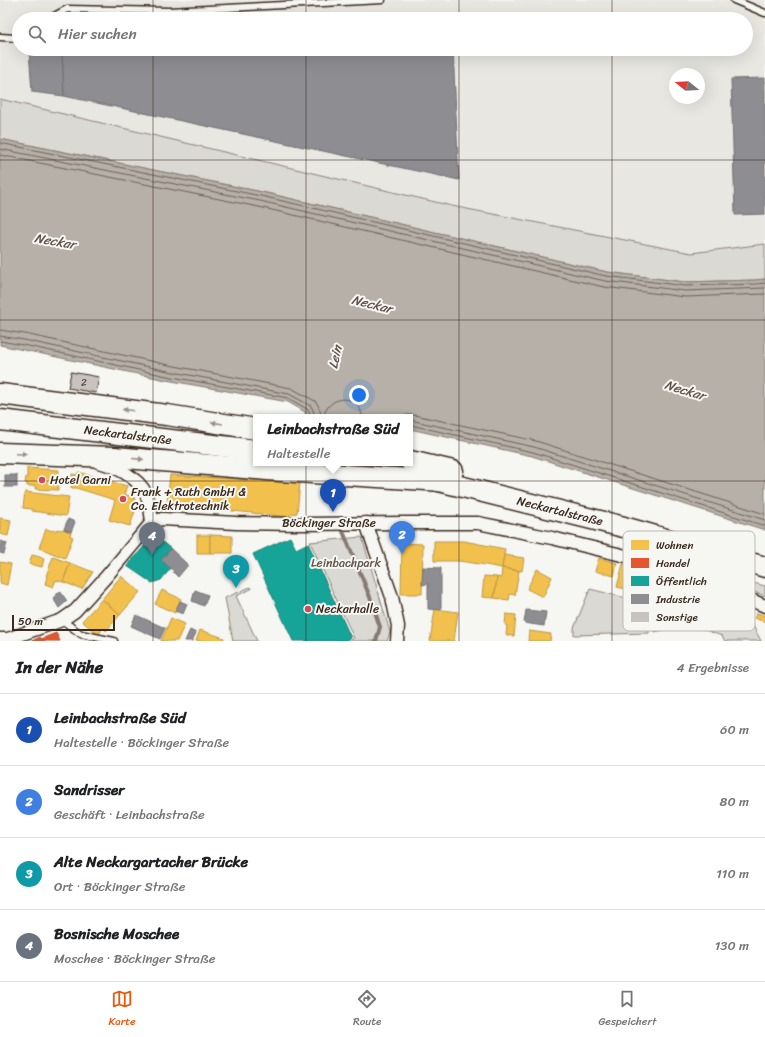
<!DOCTYPE html>
<html lang="de">
<meta charset="utf-8">
<style>
:root{--surface:#fff;--page:#f6f6f6;--text:#202124;--muted:#757577;--line:#e0e0e0;--accent:#ea580c}
body{margin:0;font-family:Sriracha,sans-serif;background:var(--page);color:var(--text)}
.compass{position:absolute;left:669px;top:68px;width:36px;height:36px;border-radius:50%;background:var(--surface);box-shadow:0 4px 16px #0002;rotate:288deg}
.scale{position:absolute;left:12px;bottom:10px;width:103px;box-sizing:border-box;padding-left:4px;border:2px solid #3b2a1e;border-top:0;font-size:11px;line-height:14px;white-space:nowrap;color:#3b2a1e;-webkit-text-stroke:3px #f6f6f2;paint-order:stroke}
.you{position:absolute;left:359px;top:395px;width:14px;height:14px;margin:-10px;border:3px solid #fff;border-radius:50%;background:#1a73e8;box-shadow:0 0 0 6px #1a73e833}
.badge{display:grid;place-items:center;width:26px;height:26px;border-radius:50%;background:var(--accent);color:#fff;font-size:13px;font-weight:700}
.pin{position:absolute;translate:-50% -33px;filter:drop-shadow(0 1px 2px #0008)}
.pin::after{content:'';position:absolute;top:21px;width:14px;height:12px;background:inherit;clip-path:polygon(0 0,100% 0,50% 100%)}
.popup{position:absolute;left:253px;top:414px;width:160px;height:52px;box-sizing:border-box;display:grid;place-content:center;border-radius:0px;background:var(--surface);filter:drop-shadow(0 1px 3px #0005);font-size:13px;white-space:nowrap;color:var(--muted)}
.popup b{font-size:15px;color:var(--text)}
.popup::after{content:'';position:absolute;left:50%;top:100%;margin-left:-8px;border:8px solid transparent;border-top-color:var(--surface)}
.list{margin:0;padding:0;list-style:none}
h2{display:flex;justify-content:space-between;align-items:center;height:52px;margin:0;padding:0 16px;font-size:17px}
h2 small{font-size:13px;font-weight:400;color:var(--muted)}
.list li{display:grid;grid-template-columns:26px 1fr auto;gap:12px;align-items:center;box-sizing:border-box;height:72px;padding:0 16px;border-top:1px solid var(--line)}
.list b{display:block;font-size:15px;white-space:nowrap}
.list p{margin:0;font-size:13px;white-space:nowrap;color:var(--muted)}
.list em{font-size:13px;font-style:normal;color:var(--muted)}
.icon{flex:none;width:22px;height:22px;fill:none;stroke:currentColor;stroke-width:2;stroke-linecap:round;stroke-linejoin:round}
.map{position:relative;flex:none;width:765px;height:641px;overflow:hidden}
.search{position:absolute;background:var(--surface);box-shadow:0 4px 16px #0002;left:12px;right:12px;top:12px;height:44px;display:flex;align-items:center;gap:10px;box-sizing:border-box;padding:0 14px;border-radius:22px;color:var(--muted);font-size:15px}
.sheet{height:340px;background:var(--surface)}
nav{display:flex;justify-content:space-around;align-items:center;box-sizing:border-box;height:56px;border-top:1px solid var(--line);background:var(--surface);font-size:11px;color:var(--muted)}
nav a{display:grid;justify-items:center;gap:2px}
nav .on{color:var(--accent)}
.map>svg:first-child{display:block}
.built{fill:#e8e7e2;fill-rule:evenodd}
.green{fill:#dad9d3;stroke:#8a8278}
.water{fill:#b6b0a9;stroke:#857a71}
.homes{fill:#f2c14e;stroke:#bb9440}
.shops{fill:#e4572e;stroke:#b14a29}
.public{fill:#17a398;stroke:#227f73}
.industry{fill:#8d8d92;stroke:#746f6f}
.lines{fill:none;stroke-linecap:round;stroke-linejoin:round}
.shore{stroke:#6c6056;stroke-width:1}
.stream{stroke:#857a71;stroke-width:4}
.building{fill:#c8c3be;stroke:#3b2a1e}
.lane-casing{stroke:#3b2a1e;stroke-width:9}
.street-casing{stroke:#3b2a1e;stroke-width:15}
.primary-casing{stroke:#3b2a1e;stroke-width:23}
.lane{stroke:#f6f6f2;stroke-width:6}
.street{stroke:#f6f6f2;stroke-width:12}
.primary{stroke:#f6f6f2;stroke-width:20}
.oneway{fill:#989088}
.grid{fill:none;stroke:#3b2a1e;stroke-width:1;stroke-opacity:0.55}
.poi-dot{fill:#d1495b;stroke:#f6f6f2;stroke-width:1.5}
.labels{text-anchor:middle;dominant-baseline:central;stroke-width:4;stroke-linejoin:round;paint-order:stroke}
.number-label{font-size:10px;fill:#5e5046}
.street-label{font-size:12px;fill:#3b2a1e;stroke:#f6f6f2}
.poi-label{font-size:12px;fill:#3b2a1e;stroke:#f6f6f2;text-anchor:start}
.park-label{font-size:12px;fill:#63564b;stroke:#f6f6f2}
.water-label{font-size:13px;font-style:italic;fill:#605248;stroke:#f6f6f2}
.key{fill:#f6f6f2;stroke:#beb9b2;stroke-width:1}
.key-label{font-size:11px;fill:#3b2a1e}
</style>
<div class="map">
<svg width="765" height="641" viewBox="0 0 765 641">
<rect width="100%" height="100%" fill="#f6f6f2"/>
<filter id="ink" filterUnits="userSpaceOnUse"><feTurbulence type="fractalNoise" baseFrequency=".025" numOctaves="2"/><feDisplacementMap in="SourceGraphic" scale="8" xChannelSelector="R" yChannelSelector="G"/><feConvolveMatrix kernelMatrix="1 2 1 2 8 2 1 2 1" color-interpolation-filters="sRGB"/></filter>
<g filter="url(#ink)">
<path class="built" d="M0 0H765V244L691 253 452 206 0 99ZM19 19H746V49H19ZM675 74H699V98H675Z"/>
<g class="green">
<polygon points="0,99 452,206 691,253 765,244 765,279 756,280 685,282 607,272 262,192 0,139"/>
<polygon points="362,537 390,632 387,641 349,641 354,638 310,542"/>
<polygon points="665,560 765,586 765,596 757,593"/>
<polygon points="250,587 251,589 236,596 257,641 233,641 225,598"/>
<polygon points="590,589 650,604 649,633 574,635 574,628"/>
<polygon points="654,599 691,606 692,599 723,612 737,622 742,613 748,616 761,641 725,641 722,636 700,628 677,627 654,632"/>
</g>
<polygon class="water" points="0,139 262,192 607,272 685,282 756,280 765,279 765,530 532,456 410,429 410,417 355,417 343,414 332,417 306,417 305,412 288,402 166,380 0,345"/>
<g class="homes">
<polygon points="27,468 59,470 58,490 35,489 36,486 27,486 27,483 25,483 26,477 27,477"/>
<polygon points="78,472 127,486 124,494 135,498 132,510 135,511 130,526 109,520 115,500 76,488 71,488 72,474 78,475"/>
<polygon points="170,475 300,483 297,513 291,514 289,517 167,504"/>
<polygon points="25,492 69,497 66,516 32,511 32,509 23,508"/>
<polygon points="0,518 11,520 8,536 0,534"/>
<polygon points="46,529 53,531 54,530 56,531 57,529 61,530 62,529 71,532 70,536 73,537 65,558 39,548"/>
<rect x="197" y="535" width="13" height="18"/>
<polygon points="210,535 232,536 232,553 210,553"/>
<polygon points="434,541 464,541 505,549 502,568 480,564 459,561 434,561"/>
<polygon points="402,543 423,544 422,594 401,594"/>
<polygon points="32,555 44,558 42,567 29,564"/>
<polygon points="504,555 524,558 522,571 502,568"/>
<polygon points="53,557 70,563 63,582 56,580 53,587 45,584 47,577 46,576"/>
<polygon points="599,558 617,563 614,576 595,571"/>
<polygon points="0,562 11,564 7,585 0,583"/>
<polygon points="70,563 93,572 82,589 63,582"/>
<polygon points="623,564 640,569 635,587 627,585 626,589 617,587"/>
<polygon points="502,568 519,571 515,595 510,594 509,600 494,598 497,577 501,578"/>
<polygon points="537,569 552,577 543,597 527,589"/>
<polygon points="640,569 666,575 661,594 635,587"/>
<polygon points="121,576 140,592 120,615 102,599"/>
<polygon points="484,576 497,577 494,598 482,597"/>
<polygon points="674,579 693,587 688,601 668,593"/>
<polygon points="162,590 181,599 175,613 155,604"/>
<polygon points="102,599 120,615 106,631 103,628 98,635 82,621"/>
<polygon points="730,602 741,606 739,611 728,607"/>
<polygon points="435,609 458,612 454,641 430,641"/>
<polygon points="757,613 765,616 765,622 754,618"/>
<polygon points="506,614 516,615 514,636 506,635 507,625 505,625"/>
<polygon points="171,618 185,624 177,641 161,641"/>
<polygon points="200,630 224,638 223,641 196,641"/>
<polygon points="529,631 551,634 550,641 528,641"/>
</g>
<polygon class="shops" points="56,633 60,641 32,641 40,637 41,639"/>
<g class="public">
<polygon points="154,535 171,549 161,560 171,568 161,580 152,583 127,566"/>
<polygon points="290,537 296,549 308,543 351,638 344,641 293,641 253,554"/>
</g>
<g class="industry">
<polygon points="468,17 468,19 424,19"/>
<polygon points="62,49 453,49 459,180 64,96"/>
<polygon points="29,51 62,51 64,96 32,92"/>
<polygon points="765,78 765,214 735,215 731,79"/>
<rect x="5" y="475" width="12" height="12"/>
<polygon points="68,519 75,522 71,532 64,529"/>
<polygon points="0,541 7,543 4,554 0,553"/>
<polygon points="171,549 188,565 178,577 173,572 174,571 161,560"/>
<polygon points="423,567 441,568 441,610 428,609 428,584 422,585"/>
<polygon points="195,590 208,595 204,606 192,601"/>
<polygon points="60,591 67,601 59,608 53,598"/>
<polygon points="180,601 187,604 183,614 175,611"/>
<polygon points="526,610 546,612 544,626 524,623"/>
<polygon points="136,615 165,628 160,639 131,626"/>
<polygon points="190,630 196,633 192,641 185,641"/>
</g>
<g class="lines">
<g class="shore">
<polyline points="0,143 261,196 606,276 685,286 756,284 765,283"/>
<polyline points="0,149 260,201 605,281 685,291 765,288"/>
<polyline points="0,155 259,207 604,287 685,297 765,294"/>
<path d="M0 330 25 334 169 365 291 388 315 401 318 405 321 414 322 416 324 415C330 393 361 394 362 417"/>
<polyline points="0,336 24,340 168,371 289,394 311,406 313,410 315,417"/>
<polyline points="0,341 23,345 167,376 288,398 307,409 309,411 310,417"/>
<polyline points="402,417 407,415 414,415 536,441 765,514"/>
<polyline points="410,420 534,447 765,520"/>
<polyline points="410,425 533,452 765,526"/>
</g>
<polyline class="stream" points="342,529 370,597 380,627 376,641"/>
</g>
<polygon class="building" points="71,372 99,377 96,393 68,388"/>
<g class="lines">
<defs>
<g id="lane">
<polyline points="734,0 765,13"/>
<polyline points="49,19 67,9 169,11 382,0"/>
<polyline points="0,37 16,38 19,36"/>
<polyline points="62,620 81,634 114,641"/>
</g>
<g id="street">
<path d="M98 462C114 465 139 478 146 494 150 503 151 513 152 522"/>
<polyline points="366,523 392,597 398,626 397,641"/>
<polyline points="0,639 8,639 62,620 75,611 105,578 152,522 162,519 236,523 301,524 404,523 478,523 552,538 630,557 704,580 765,606"/>
</g>
<g id="primary">
<polyline points="0,394 167,415 256,429"/>
<polyline points="0,420 136,436 256,450"/>
<polyline points="0,453 114,457 280,471 443,481"/>
<polyline points="410,461 453,471"/>
<polyline points="431,479 624,527 765,567"/>
</g>
</defs>
<use href="#lane" class="lane-casing"/>
<use href="#street" class="street-casing"/>
<use href="#primary" class="primary-casing"/>
<use href="#lane" class="lane"/>
<use href="#street" class="street"/>
<use href="#primary" class="primary"/>
</g>
<defs><path id="oneway-solid" d="M-6-.8H1V-3.2L6.5 0L1 3.2V.8H-6Z"/></defs>
<g class="oneway">
<use href="#oneway-solid" transform="translate(128 410) rotate(-173)"/>
<use href="#oneway-solid" transform="translate(217 423) rotate(-171)"/>
<use href="#oneway-solid" transform="translate(21 454) rotate(2)"/>
<use href="#oneway-solid" transform="translate(138 459) rotate(5)"/>
</g>
</g>
<path class="grid" d="M153 0V19M306 0V19M459 0V19M612 0V19M153 49V641M306 49V641M459 49V641M612 49V641M0 160H765M0 320H765M0 481H765"/>
<g class="poi-dot">
<circle cx="42" cy="480" r="4"/>
<circle cx="123" cy="499" r="4"/>
<circle cx="308" cy="609" r="4"/>
</g>
<g class="labels">
<g class="number-label">
<text x="84" y="383">2</text>
</g>
<g class="street-label">
<text transform="translate(128 435) rotate(7)">Neckartalstraße</text>
<text transform="translate(560 511) rotate(14)">Neckartalstraße</text>
<text x="329" y="523">Böckinger Straße</text>
</g>
<g class="poi-label">
<text x="50" y="480">Hotel Garni</text>
<text x="131" y="492">Frank + Ruth GmbH &amp;<tspan x="131" dy="14">Co. Elektrotechnik</tspan></text>
<text x="316" y="609">Neckarhalle</text>
</g>
<g class="park-label">
<text x="346" y="563">Leinbachpark</text>
</g>
<g class="water-label">
<text transform="translate(55 241) rotate(10)">Neckar</text>
<text transform="translate(372 304) rotate(14)">Neckar</text>
<text transform="translate(335 357) rotate(-78)">Lein</text>
<text transform="translate(685 390) rotate(17)">Neckar</text>
</g>
</g>
<rect x="623" y="531" width="132" height="100" rx="6" class="key"/>
<rect x="631" y="540" width="18" height="10" fill="#f2c14e"/>
<rect x="631" y="558" width="18" height="10" fill="#e4572e"/>
<rect x="631" y="576" width="18" height="10" fill="#17a398"/>
<rect x="631" y="594" width="18" height="10" fill="#8d8d92"/>
<rect x="631" y="612" width="18" height="10" fill="#c8c3be"/>
<g class="key-label">
<text x="656" y="549">Wohnen</text>
<text x="656" y="567">Handel</text>
<text x="656" y="585">Öffentlich</text>
<text x="656" y="603">Industrie</text>
<text x="656" y="621">Sonstige</text>
</g>
</svg>
<svg class="compass" viewBox="-18 -18 36 36"><path d="M0-13l5 13h-10z" fill="#e53935"/><path d="M0 13l5-13h-10z" fill="#757577"/></svg>
<div class="scale">50 m</div>
<div class="you"></div>
<div class="pin badge" style="left:333px;top:512px;background:#1a4fb4">1</div>
<div class="popup"><b>Leinbachstraße Süd</b>Haltestelle</div>
<div class="pin badge" style="left:402px;top:554px;background:#3f7fe0">2</div>
<div class="pin badge" style="left:236px;top:588px;background:#0f9aa8">3</div>
<div class="pin badge" style="left:152px;top:555px;background:#6b7280">4</div>
<div class="search"><svg class="icon" aria-label="search" viewBox="0 0 24 24"><circle cx="10" cy="10" r="6"/><path d="M15 15l6 6"/></svg>Hier suchen</div>
</div>
<section class="sheet">
<h2>In der Nähe<small>4 Ergebnisse</small></h2>
<ul class="list">
<li><span class="badge" style="background:#1a4fb4">1</span><div><b>Leinbachstraße Süd</b><p>Haltestelle · Böckinger Straße</p></div><em>60 m</em></li>
<li><span class="badge" style="background:#3f7fe0">2</span><div><b>Sandrisser</b><p>Geschäft · Leinbachstraße</p></div><em>80 m</em></li>
<li><span class="badge" style="background:#0f9aa8">3</span><div><b>Alte Neckargartacher Brücke</b><p>Ort · Böckinger Straße</p></div><em>110 m</em></li>
<li><span class="badge" style="background:#6b7280">4</span><div><b>Bosnische Moschee</b><p>Moschee · Böckinger Straße</p></div><em>130 m</em></li>
</ul>
</section>
<nav>
<a class="on"><svg class="icon" aria-label="map" viewBox="0 0 24 24"><path d="M3 6l6-2 6 2 6-2v14l-6 2-6-2-6 2zM9 4v14M15 6v14"/></svg>Karte</a>
<a><svg class="icon" aria-label="directions" viewBox="0 0 24 24"><path d="M12 3l9 9-9 9-9-9zM9 14v-3h6M13 9l2 2-2 2"/></svg>Route</a>
<a><svg class="icon" aria-label="saved" viewBox="0 0 24 24"><path d="M7 4h10v16l-5-4-5 4z"/></svg>Gespeichert</a>
</nav>
